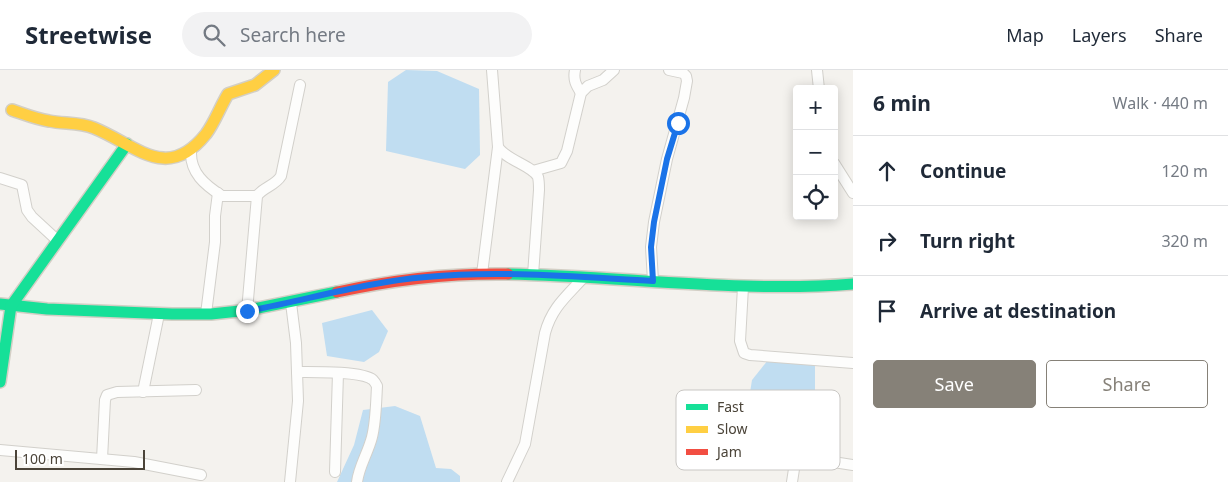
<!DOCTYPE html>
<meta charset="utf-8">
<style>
:root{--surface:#fff;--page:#f2f2f3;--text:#1f2937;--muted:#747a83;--line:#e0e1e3;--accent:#868178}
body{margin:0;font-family:"Noto Sans",sans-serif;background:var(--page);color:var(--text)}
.controls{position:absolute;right:15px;top:15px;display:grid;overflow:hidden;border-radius:5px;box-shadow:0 2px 12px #0003}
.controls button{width:45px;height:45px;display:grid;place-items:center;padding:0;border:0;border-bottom:1px solid var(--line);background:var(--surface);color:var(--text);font:25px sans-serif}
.scale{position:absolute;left:15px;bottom:12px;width:130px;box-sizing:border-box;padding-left:5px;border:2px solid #4b4439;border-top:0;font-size:14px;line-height:18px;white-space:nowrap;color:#4b4439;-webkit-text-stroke:4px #fff;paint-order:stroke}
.stop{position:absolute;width:15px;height:15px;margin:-11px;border:4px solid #1a73e8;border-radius:50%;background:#fff}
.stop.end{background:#1a73e8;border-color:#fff;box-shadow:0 1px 5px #0008}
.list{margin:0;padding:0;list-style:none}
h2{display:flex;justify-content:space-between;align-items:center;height:65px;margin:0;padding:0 20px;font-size:21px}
h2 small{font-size:16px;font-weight:400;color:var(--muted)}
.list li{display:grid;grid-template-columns:32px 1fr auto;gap:15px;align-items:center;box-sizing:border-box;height:70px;padding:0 20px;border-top:1px solid var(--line)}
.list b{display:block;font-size:19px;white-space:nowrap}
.list em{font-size:16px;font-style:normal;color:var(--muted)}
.actions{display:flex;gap:10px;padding:15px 20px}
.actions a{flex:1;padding:11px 0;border:1px solid var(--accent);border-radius:5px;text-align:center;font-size:18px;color:var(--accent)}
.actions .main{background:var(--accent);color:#fff}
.icon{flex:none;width:28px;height:28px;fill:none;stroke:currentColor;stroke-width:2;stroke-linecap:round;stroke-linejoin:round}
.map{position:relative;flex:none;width:853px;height:412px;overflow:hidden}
header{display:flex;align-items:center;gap:30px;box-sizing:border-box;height:70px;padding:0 25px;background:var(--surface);border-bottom:1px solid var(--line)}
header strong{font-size:24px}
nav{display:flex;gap:28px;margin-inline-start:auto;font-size:18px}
.search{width:350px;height:45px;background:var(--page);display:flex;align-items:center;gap:12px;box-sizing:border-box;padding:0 18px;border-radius:28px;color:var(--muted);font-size:19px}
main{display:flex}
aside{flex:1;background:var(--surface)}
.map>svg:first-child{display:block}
.water{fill:#c0ddf1}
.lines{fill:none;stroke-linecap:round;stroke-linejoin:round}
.street-casing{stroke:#d2d0cb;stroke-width:12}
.fast-casing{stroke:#d3cfc5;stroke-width:14}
.slow-casing{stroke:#d3cfc5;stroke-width:14}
.jam-casing{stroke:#d3cfc5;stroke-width:14}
.street{stroke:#fdfdfc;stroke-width:10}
.fast{stroke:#16e098;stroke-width:11}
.slow{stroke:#ffcf43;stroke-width:11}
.jam{stroke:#f24e42;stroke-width:11}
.route{stroke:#1a73e8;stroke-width:6}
.key{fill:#fff;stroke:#c9c7c4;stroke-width:1}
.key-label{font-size:14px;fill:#4b4439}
</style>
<header>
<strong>Streetwise</strong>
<div class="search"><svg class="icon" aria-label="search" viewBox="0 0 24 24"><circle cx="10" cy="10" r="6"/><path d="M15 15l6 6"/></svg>Search here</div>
<nav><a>Map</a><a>Layers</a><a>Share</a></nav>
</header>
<main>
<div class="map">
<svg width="853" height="412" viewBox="0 0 853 412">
<rect width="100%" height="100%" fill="#f4f2ee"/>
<g class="water">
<polygon points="406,0 437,1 479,19 480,85 465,99 386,81 388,12"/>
<polygon points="372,240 388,261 379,282 364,292 327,286 322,253"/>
<polygon points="768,290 815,294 815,324 802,354 780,365 755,356 747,341 752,310"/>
<polygon points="395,336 420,346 436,398 451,399 460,406 460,412 337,412 354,375 363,340"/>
</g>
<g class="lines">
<defs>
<g id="street">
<path d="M492 0 498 77C506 90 533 96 538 107 539 111 539 116 539 120L533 205"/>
<path d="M575 0C573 10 576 15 581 23"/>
<polyline points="817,0 819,19"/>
<path d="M191 81C190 103 205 115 222 126H257"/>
<polyline points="834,93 853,123"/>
<polyline points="533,101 561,93 567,81 581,23 588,16 603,10 614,0"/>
<polyline points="0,108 22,115 27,140 32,147 58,171"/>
<polyline points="482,204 498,77"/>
<polyline points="653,211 651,177 654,152 667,89 684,28 687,11 686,6 683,3 669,0"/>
<polyline points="743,217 740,271 744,283 750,285 853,293"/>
<path d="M247 241 257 126C263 117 275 116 281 106L300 15"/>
<polyline points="206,244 215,172 215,146 218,123"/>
<path d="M297 302C312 302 363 301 373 310 375 312 376 314 377 316 376 333 376 351 372 367 368 383 359 396 357 412"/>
<polyline points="143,322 159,244"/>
<polyline points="743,378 853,395"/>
<polyline points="0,380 134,392 201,405"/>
<polyline points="102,389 105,330 107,325 117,322 196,320"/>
<polyline points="335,402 338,303"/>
<polyline points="290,412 298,331 296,273 291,233"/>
<path d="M507 412 525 374 545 263C552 237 567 226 584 207"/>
<polyline points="792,412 796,386"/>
</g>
<g id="fast">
<path d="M508 204C623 206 738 223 853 214"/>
<polyline points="0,234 47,239 172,244 211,244 249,240 337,222"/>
<polyline points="0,312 11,236 127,74"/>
</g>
<path id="slow" d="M12 40C24 44 36 49 49 51 64 54 80 52 94 58 136 75 167 113 206 64 215 52 220 37 228 24L255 15 274 0"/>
<path id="jam" d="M337 222C396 209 448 203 508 204"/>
</defs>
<use href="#street" class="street-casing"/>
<use href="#fast" class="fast-casing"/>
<use href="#slow" class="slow-casing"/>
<use href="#jam" class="jam-casing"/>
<use href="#street" class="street"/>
<use href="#fast" class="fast"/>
<use href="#slow" class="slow"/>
<use href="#jam" class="jam"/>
</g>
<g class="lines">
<path class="route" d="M247 241C307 230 366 212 426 207 501 200 578 207 653 211L651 177 654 152 667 89 678 53"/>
</g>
<rect x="676" y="320" width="164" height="80" rx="8" class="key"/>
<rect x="686" y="334" width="22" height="6" fill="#16e098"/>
<rect x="686" y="356" width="22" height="7" fill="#ffcf43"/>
<rect x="686" y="379" width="22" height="6" fill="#f24e42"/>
<g class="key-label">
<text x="717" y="342">Fast</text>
<text x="717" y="364">Slow</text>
<text x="717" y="387">Jam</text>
</g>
</svg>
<div class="controls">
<button>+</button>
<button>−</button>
<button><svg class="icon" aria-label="locate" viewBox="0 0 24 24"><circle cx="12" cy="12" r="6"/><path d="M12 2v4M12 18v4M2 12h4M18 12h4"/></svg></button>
</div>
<div class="scale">100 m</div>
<div class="stop" style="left:678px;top:53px"></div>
<div class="stop end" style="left:247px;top:241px"></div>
</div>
<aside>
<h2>6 min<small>Walk · 440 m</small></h2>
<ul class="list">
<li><svg class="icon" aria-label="ahead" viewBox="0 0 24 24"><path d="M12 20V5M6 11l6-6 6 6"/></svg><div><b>Continue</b></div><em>120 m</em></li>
<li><svg class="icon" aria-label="right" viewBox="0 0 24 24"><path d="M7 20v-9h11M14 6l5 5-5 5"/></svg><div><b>Turn right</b></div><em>320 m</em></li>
<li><svg class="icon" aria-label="arrive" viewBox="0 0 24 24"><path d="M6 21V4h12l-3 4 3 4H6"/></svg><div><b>Arrive at destination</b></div></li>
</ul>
<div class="actions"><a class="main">Save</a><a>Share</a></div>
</aside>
</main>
